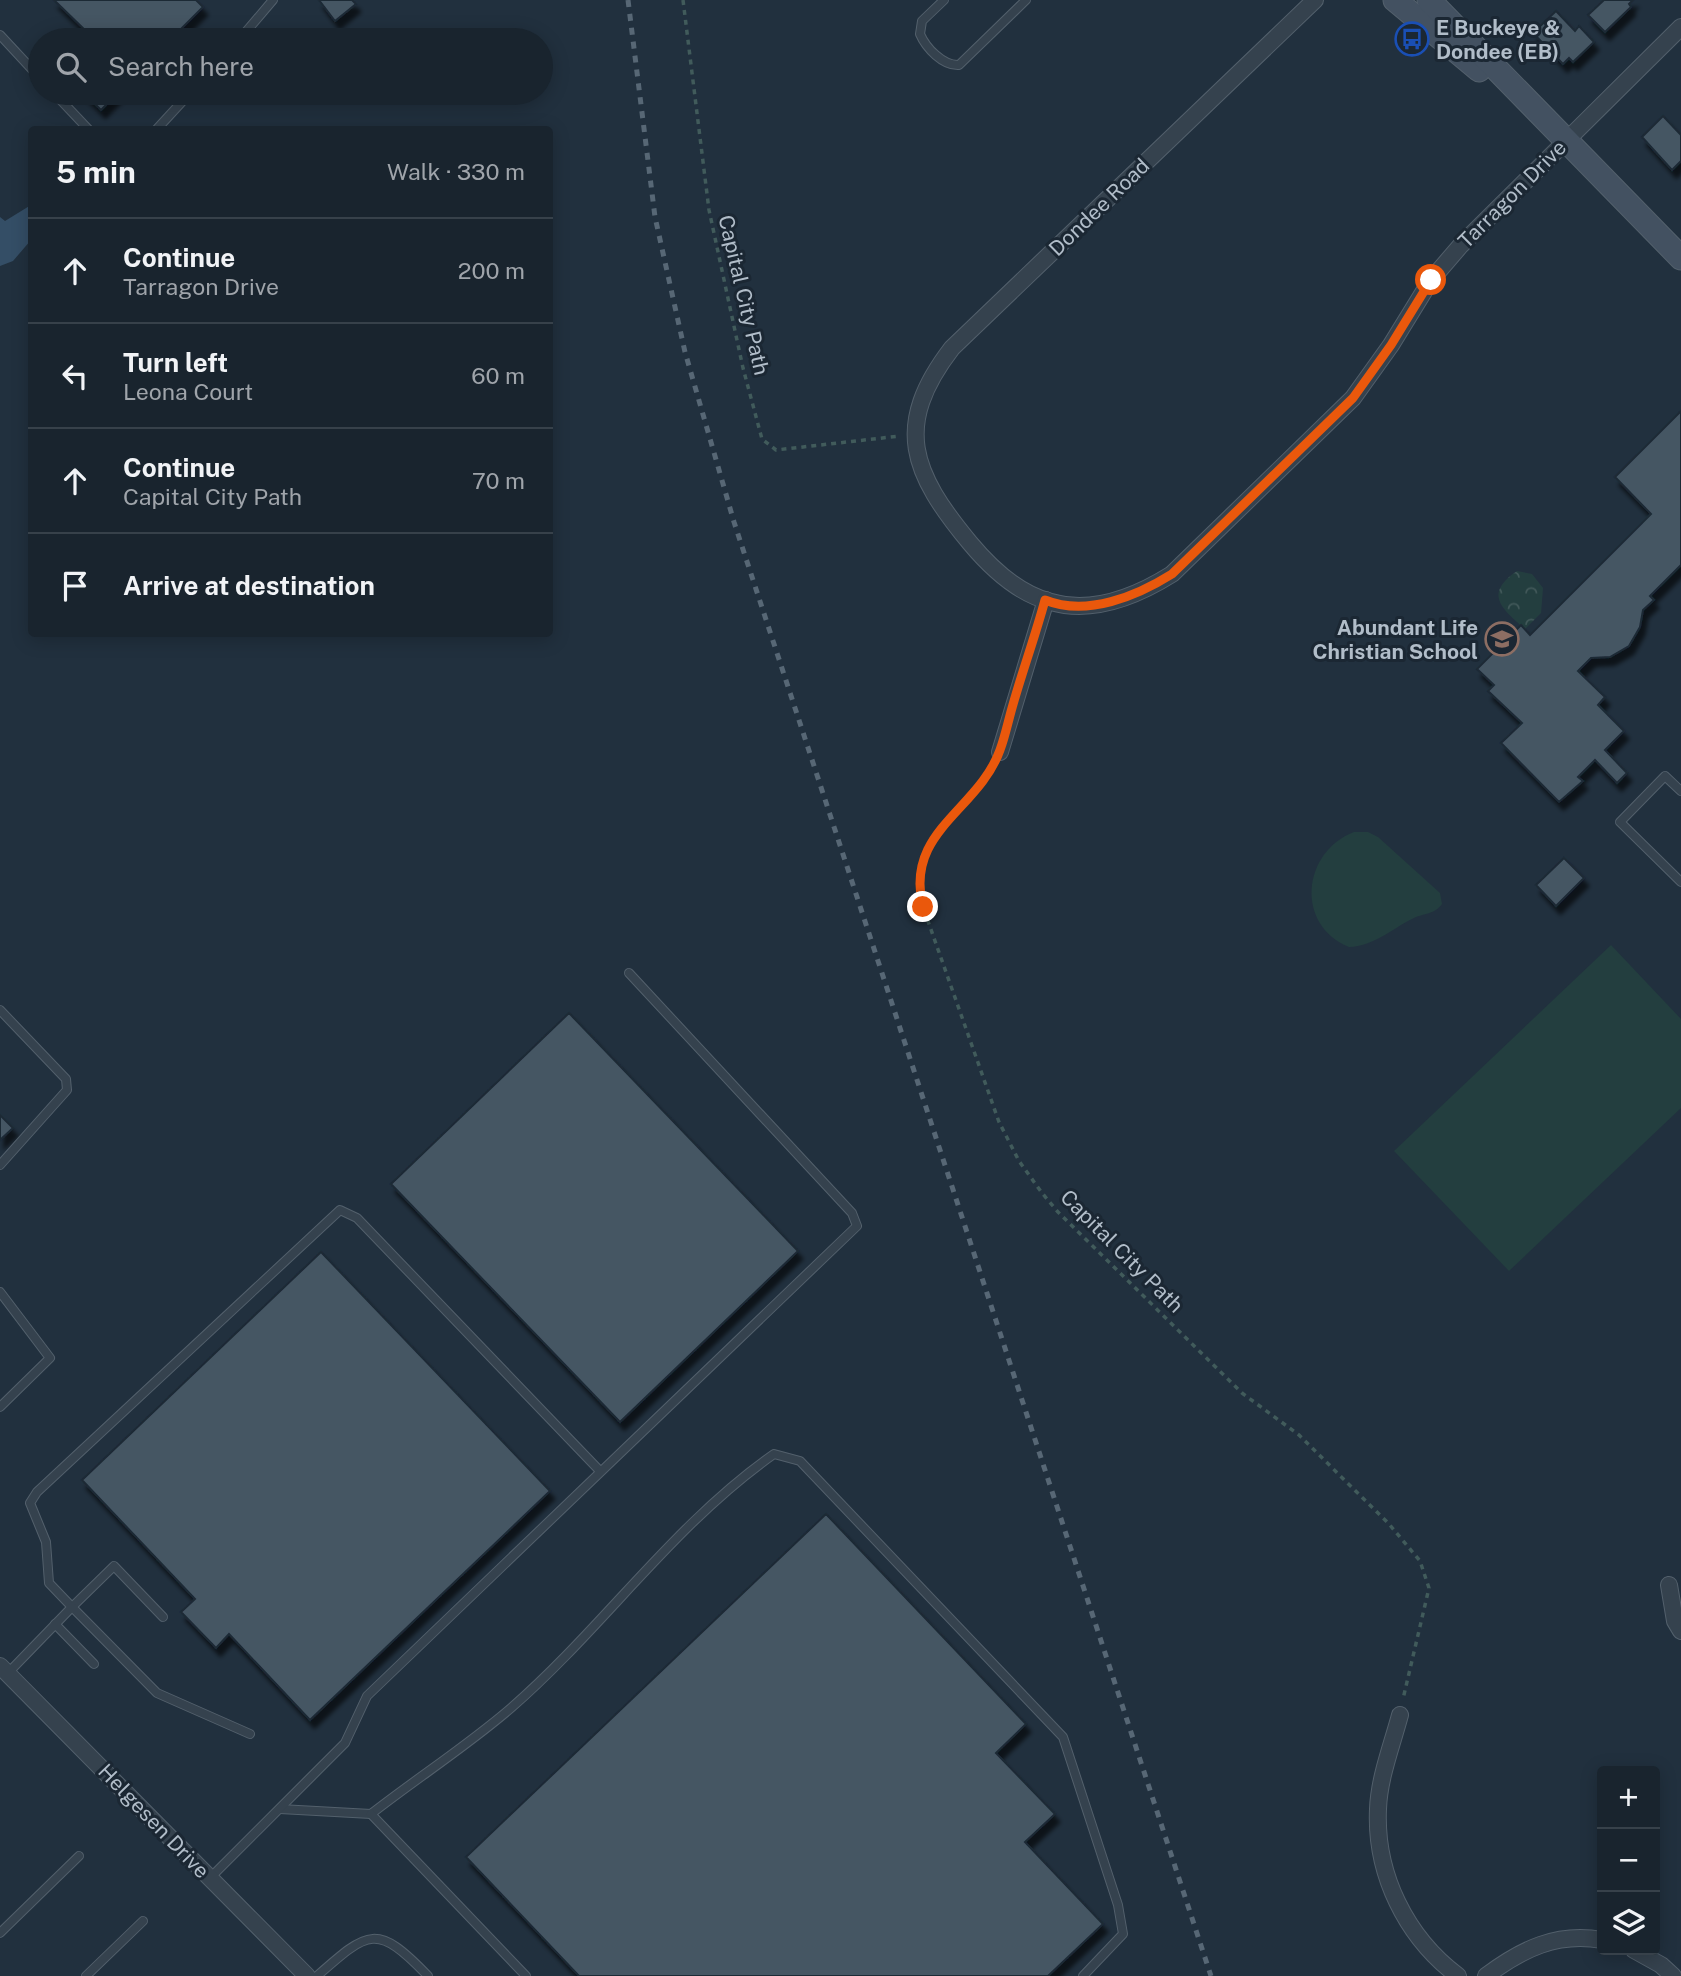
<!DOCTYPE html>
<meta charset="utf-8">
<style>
:root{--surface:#19242e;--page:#222c36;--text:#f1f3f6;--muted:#9fa4aa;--line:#37414a}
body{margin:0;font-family:"Public Sans",sans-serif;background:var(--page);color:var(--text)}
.controls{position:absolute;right:21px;bottom:21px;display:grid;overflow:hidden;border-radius:7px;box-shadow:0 4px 18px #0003}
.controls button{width:63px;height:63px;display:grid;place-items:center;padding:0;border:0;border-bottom:2px solid var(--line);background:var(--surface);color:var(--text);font:35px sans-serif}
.stop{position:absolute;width:21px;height:21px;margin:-16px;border:5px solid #ea580c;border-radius:50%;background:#fff}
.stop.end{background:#ea580c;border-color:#fff;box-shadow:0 2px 7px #0008}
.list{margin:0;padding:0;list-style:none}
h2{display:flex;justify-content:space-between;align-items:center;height:91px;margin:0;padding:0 28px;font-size:30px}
h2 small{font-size:23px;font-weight:400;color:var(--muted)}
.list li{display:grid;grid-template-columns:46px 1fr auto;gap:21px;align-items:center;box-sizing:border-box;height:105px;padding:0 28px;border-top:2px solid var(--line)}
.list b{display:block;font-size:26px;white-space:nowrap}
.list p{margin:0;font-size:23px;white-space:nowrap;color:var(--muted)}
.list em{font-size:23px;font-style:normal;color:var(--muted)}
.icon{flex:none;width:38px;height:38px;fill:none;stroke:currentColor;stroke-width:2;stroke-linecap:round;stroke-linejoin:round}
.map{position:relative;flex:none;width:1681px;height:1976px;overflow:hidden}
.search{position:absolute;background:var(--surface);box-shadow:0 4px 18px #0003;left:28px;top:28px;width:525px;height:77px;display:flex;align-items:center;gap:18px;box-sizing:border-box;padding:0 24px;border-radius:38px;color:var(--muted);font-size:26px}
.panel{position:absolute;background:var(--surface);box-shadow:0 4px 18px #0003;left:28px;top:126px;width:525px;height:511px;border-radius:7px}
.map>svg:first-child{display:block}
.park{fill:url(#park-crowns)}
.pitch{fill:#233e3f}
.water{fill:#344e66}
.building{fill:#455664;stroke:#1d2935;stroke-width:2;filter:url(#shadow)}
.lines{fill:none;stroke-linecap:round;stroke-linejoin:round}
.service-casing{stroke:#53606c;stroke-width:10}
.minor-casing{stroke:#53606c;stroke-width:18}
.secondary-casing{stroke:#53606c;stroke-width:25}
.path{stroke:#415b5b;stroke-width:3.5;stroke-dasharray:5 5;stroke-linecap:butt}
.service{stroke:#35424e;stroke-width:8}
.minor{stroke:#35424e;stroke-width:16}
.secondary{stroke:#435161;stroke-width:23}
.rail{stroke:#576775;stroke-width:5;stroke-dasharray:7 7;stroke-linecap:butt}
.route{stroke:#ea580c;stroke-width:9}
.labels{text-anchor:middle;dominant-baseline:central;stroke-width:6;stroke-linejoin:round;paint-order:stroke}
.poi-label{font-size:21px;font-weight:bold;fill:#b1bdc9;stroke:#1b2733;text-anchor:start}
.street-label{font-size:21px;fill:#b1bdc9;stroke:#1b2733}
</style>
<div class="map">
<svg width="1681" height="1976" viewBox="0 0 1681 1976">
<defs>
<pattern id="park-crowns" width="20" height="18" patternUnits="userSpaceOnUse" patternTransform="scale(1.75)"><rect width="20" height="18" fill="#233e3f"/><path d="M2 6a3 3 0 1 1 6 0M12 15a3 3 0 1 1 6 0" fill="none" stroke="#415859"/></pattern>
<filter id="shadow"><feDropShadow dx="4.5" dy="8" stdDeviation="2" flood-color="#0009"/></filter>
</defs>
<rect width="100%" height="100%" fill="#21303e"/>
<path class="park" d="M1517 571 1532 574 1543 588 1541 613 1525 629C1502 609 1483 594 1517 571Z"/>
<g class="pitch">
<path d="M1354 832H1368L1378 837 1440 893 1442 904C1434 915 1423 913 1412 919 1390 930 1374 946 1349 947 1295 925 1302 852 1354 832Z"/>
<polygon points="1611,945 1681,1019 1681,1108 1509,1271 1394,1151"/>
</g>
<polygon class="water" points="31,205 31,240 13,261 0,266 0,217 5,221"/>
<g class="building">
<polygon points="54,0 196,0 203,7 170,40 78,40 86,31"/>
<polygon points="319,0 352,0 356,4 335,21"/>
<polygon points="1604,0 1633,0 1629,4 1631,7 1605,32 1588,15"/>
<polygon points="1556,11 1575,31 1579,26 1594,42 1573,62 1569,58 1563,64 1533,33"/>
<polygon points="84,93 118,93 101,110"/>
<polygon points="1663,116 1681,135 1681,161 1672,170 1642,137"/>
<polygon points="1681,411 1681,565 1650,596 1654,600 1643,610 1640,627 1629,646 1610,657 1591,658 1578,671 1605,697 1598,705 1624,731 1605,750 1627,773 1617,783 1595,760 1578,777 1583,781 1559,802 1501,743 1522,723 1488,691 1494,685 1477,669 1521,625 1530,635 1651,514 1615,477"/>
<polygon points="1564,858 1584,878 1556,906 1536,885"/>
<polygon points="569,1013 798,1251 620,1422 391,1184"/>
<polygon points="0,1115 13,1128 0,1140"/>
<polygon points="321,1252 550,1491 310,1720 229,1634 216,1648 181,1612 195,1599 82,1480"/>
<polygon points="826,1514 1026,1724 996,1753 1055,1814 1025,1842 1103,1924 1048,1976 579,1976 466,1857"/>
</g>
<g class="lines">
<defs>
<g id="service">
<path d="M944 0 922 21 920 34C926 48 943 66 959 65L1026 0"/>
<polyline points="0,35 40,78"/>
<polyline points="239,40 273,0"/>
<polyline points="54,93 89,130"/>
<polyline points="156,130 190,93"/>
<polyline points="1681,791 1665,776 1620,822 1681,882"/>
<polyline points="0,1010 66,1079 67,1090 0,1165"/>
<polyline points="0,1292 50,1358 0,1407"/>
<polyline points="163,1617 114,1566 72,1607 49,1583 46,1542 30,1503 37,1492 340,1210 357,1218 600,1471"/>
<polyline points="55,1624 94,1664"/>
<polyline points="7,1674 72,1607 157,1693 250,1734"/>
<path d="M280 1809 371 1814C417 1778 467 1746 511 1708 602 1629 674 1524 774 1454L800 1461 1063 1737 1118 1905 1123 1934 1083 1976"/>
<polyline points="371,1814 526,1976"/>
<polyline points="209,1879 345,1743 367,1696 857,1226 852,1213 629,973"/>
<polyline points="0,1933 79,1856"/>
<polyline points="86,1976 143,1921"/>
<path d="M317 1976C369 1930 377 1923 428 1976"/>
</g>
<g id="minor">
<path d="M1315 0 952 348C892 426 912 473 970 543 990 567 1019 594 1051 602 1093 614 1137 596 1172 574L1353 398 1391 345 1431 280 1461 245 1681 27"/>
<polyline points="1000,752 1046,600"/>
<polyline points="1669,1585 1675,1621 1681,1631"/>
<polyline points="0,1666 307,1976"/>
<path d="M1400 1715C1392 1745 1379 1778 1378 1809 1375 1874 1406 1937 1458 1976"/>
<polyline points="1634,1950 1661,1965 1673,1976"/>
<path d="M1486 1976C1522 1949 1557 1932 1602 1940"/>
</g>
<g id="secondary">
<polyline points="1395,0 1479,70"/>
<polyline points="1429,0 1681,258"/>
</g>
</defs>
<use href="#service" class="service-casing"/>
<use href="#minor" class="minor-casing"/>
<use href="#secondary" class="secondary-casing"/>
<g class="path">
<polyline points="683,0 709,210 743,368 762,439 776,450 900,436"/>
<path d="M993 764C962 814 907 841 923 907L999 1122 1019 1161 1042 1193 1058 1212 1242 1393 1299 1435 1389 1524 1420 1561 1429 1588 1403 1699"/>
</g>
<use href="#service" class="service"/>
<use href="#minor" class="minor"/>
<use href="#secondary" class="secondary"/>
<polyline class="rail" points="628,0 655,217 685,352 734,522 1211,1976"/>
</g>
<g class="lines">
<path class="route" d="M923 907C904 831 978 811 1000 750 1005 737 1008 722 1012 708 1022 672 1035 637 1045 600 1087 617 1137 596 1172 574L1353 398 1391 345 1431 280"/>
</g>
<defs>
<symbol id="bus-ring" viewBox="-11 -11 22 22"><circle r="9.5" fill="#1b2733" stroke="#1a4fb4" stroke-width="1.5"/><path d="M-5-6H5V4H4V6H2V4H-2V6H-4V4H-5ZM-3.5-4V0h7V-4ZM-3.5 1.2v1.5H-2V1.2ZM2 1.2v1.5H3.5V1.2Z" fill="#1a4fb4"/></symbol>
<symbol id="school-ring" viewBox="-11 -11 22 22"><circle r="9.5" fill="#1b2733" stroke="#8d6e63" stroke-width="1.5"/><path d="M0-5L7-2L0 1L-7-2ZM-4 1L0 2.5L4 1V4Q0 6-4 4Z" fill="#8d6e63"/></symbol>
</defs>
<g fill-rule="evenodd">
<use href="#bus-ring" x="1393" y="20" width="38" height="38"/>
<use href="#school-ring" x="1483" y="620" width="38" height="38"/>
</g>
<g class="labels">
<g class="poi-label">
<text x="1436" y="27">E Buckeye &amp;<tspan x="1436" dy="24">Dondee (EB)</tspan></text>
<text x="1478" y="627" text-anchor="end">Abundant Life<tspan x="1478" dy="24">Christian School</tspan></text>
</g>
<g class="street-label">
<text transform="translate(1512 194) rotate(-45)">Tarragon Drive</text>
<text transform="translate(1099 207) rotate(-44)">Dondee Road</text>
<text transform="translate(744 295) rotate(77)">Capital City Path</text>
<text transform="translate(1122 1251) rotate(45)">Capital City Path</text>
<text transform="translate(154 1821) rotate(46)">Helgesen Drive</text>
</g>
</g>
</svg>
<div class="controls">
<button>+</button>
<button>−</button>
<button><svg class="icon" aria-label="layers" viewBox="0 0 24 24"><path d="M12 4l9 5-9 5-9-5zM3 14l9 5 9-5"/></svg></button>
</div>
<div class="stop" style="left:1431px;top:280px"></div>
<div class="stop end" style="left:923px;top:907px"></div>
<div class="search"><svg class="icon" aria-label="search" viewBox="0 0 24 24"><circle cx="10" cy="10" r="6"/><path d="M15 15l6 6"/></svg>Search here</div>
<section class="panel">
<h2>5 min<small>Walk · 330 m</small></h2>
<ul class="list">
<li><svg class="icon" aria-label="ahead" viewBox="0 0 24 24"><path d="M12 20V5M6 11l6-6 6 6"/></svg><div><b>Continue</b><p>Tarragon Drive</p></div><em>200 m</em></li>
<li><svg class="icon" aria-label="left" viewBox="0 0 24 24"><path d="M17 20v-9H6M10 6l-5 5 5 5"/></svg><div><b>Turn left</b><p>Leona Court</p></div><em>60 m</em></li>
<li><svg class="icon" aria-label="ahead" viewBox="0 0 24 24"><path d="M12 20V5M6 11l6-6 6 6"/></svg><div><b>Continue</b><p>Capital City Path</p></div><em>70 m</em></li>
<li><svg class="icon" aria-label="arrive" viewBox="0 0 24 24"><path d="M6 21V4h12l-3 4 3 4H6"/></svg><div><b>Arrive at destination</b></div></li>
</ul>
</section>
</div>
